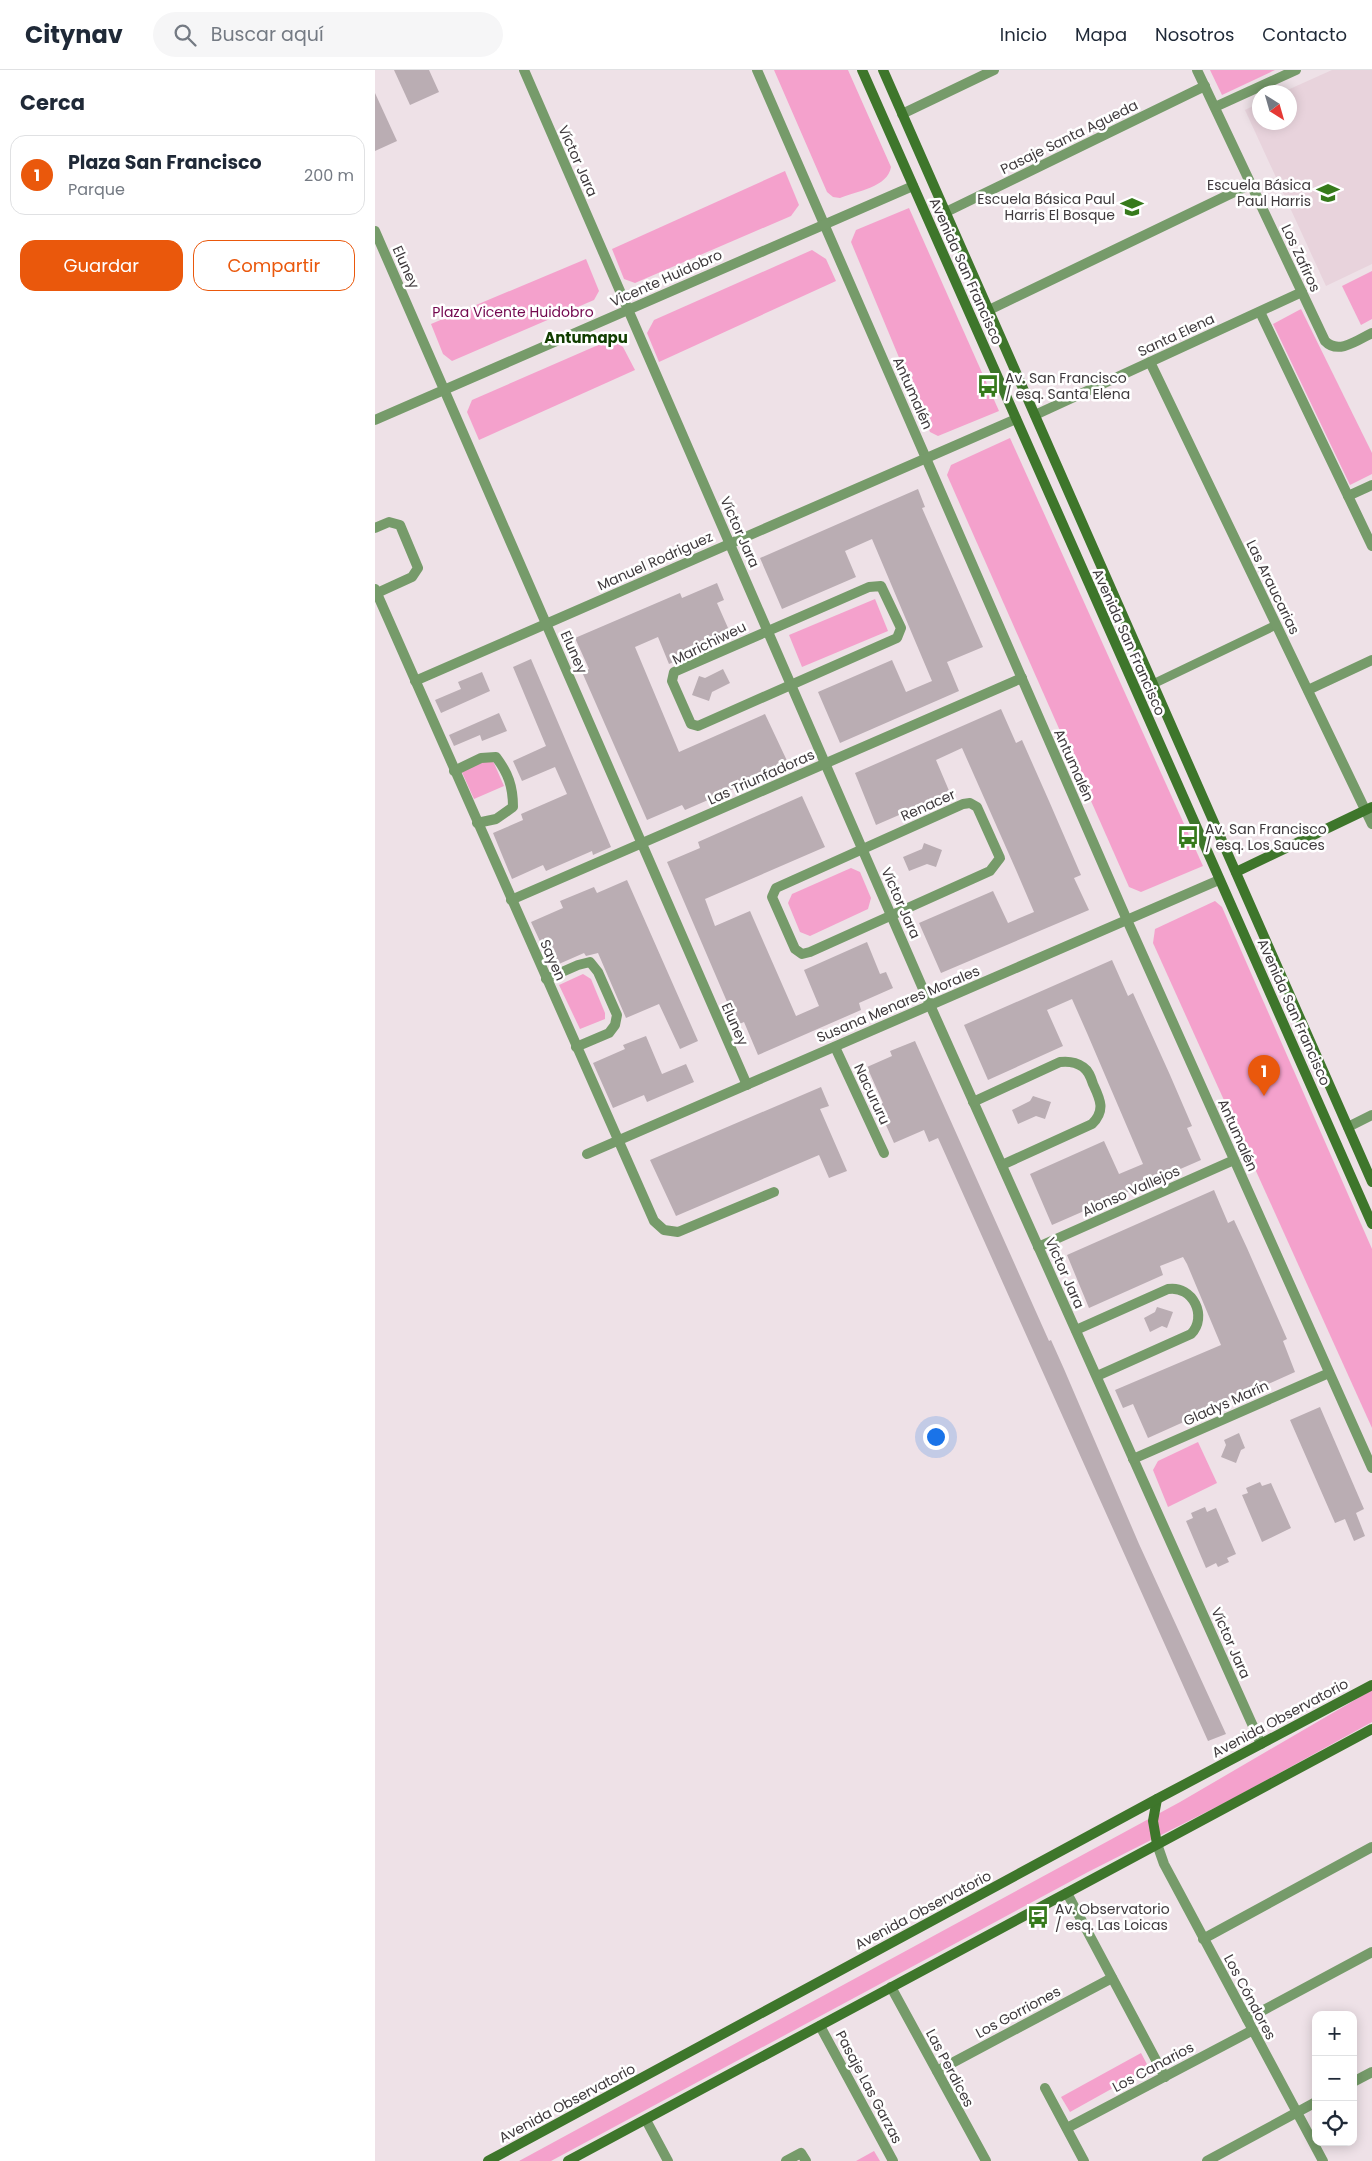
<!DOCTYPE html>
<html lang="es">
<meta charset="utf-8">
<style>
:root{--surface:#fff;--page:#f6f6f7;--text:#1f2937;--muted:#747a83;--line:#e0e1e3;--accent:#ea580c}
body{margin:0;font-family:Poppins,sans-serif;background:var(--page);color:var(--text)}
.controls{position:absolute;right:15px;bottom:15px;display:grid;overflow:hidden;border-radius:10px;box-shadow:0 2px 12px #0003}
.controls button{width:45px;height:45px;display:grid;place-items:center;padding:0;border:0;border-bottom:1px solid var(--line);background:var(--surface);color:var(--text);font:25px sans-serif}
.compass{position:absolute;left:877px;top:15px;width:45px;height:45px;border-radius:50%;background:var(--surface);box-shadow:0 2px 12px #0003;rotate:143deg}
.you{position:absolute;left:560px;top:1366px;width:18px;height:18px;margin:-12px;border:4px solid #fff;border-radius:50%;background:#1a73e8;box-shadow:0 0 0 8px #1a73e833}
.badge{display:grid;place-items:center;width:32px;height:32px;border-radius:50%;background:var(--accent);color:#fff;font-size:16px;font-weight:700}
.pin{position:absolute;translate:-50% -41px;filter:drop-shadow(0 1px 2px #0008)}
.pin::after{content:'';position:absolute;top:26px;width:18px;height:15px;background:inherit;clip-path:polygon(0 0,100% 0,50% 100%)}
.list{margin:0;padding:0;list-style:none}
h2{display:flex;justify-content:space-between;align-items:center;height:65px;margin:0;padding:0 20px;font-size:21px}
h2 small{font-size:16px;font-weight:400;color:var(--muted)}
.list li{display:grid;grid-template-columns:32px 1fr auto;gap:15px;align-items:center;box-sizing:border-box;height:80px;margin:0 10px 10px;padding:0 10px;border:1px solid var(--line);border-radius:15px}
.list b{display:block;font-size:19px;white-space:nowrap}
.list p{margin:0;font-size:16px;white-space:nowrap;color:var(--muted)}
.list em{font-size:16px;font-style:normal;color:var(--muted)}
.actions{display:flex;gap:10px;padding:15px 20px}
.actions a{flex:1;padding:11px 0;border:1px solid var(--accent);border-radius:15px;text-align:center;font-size:18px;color:var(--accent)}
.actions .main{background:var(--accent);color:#fff}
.icon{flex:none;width:28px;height:28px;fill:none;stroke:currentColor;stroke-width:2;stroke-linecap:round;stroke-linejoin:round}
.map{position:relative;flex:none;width:997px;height:2091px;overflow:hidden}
header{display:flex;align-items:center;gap:30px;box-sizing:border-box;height:70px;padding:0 25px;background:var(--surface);border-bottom:1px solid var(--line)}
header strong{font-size:24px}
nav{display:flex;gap:28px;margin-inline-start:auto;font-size:18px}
.search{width:350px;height:45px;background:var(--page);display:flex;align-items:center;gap:12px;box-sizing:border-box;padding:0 18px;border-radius:28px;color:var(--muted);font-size:19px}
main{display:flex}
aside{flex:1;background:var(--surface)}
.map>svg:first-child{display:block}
.built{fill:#e8d3dc}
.green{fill:#f4a1cc}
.building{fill:#baadb3}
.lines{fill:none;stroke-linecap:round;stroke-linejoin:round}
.lane{stroke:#769b6a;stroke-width:9}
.street{stroke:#769b6a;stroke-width:10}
.secondary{stroke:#3e762b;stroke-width:10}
.labels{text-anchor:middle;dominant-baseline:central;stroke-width:5;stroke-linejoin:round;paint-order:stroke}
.street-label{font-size:14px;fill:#3f3a3d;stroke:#fff}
.poi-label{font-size:14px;fill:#3f3a3d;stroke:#fff;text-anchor:start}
.park-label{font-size:14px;fill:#73084f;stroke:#fff}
.neighbourhood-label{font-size:15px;font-weight:bold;fill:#113d00;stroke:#fff}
</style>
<header>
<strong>Citynav</strong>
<div class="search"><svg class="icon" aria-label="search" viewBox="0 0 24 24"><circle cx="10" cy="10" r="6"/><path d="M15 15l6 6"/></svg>Buscar aquí</div>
<nav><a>Inicio</a><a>Mapa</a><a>Nosotros</a><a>Contacto</a></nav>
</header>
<main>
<aside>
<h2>Cerca<small></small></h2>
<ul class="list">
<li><span class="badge">1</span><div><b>Plaza San Francisco</b><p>Parque</p></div><em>200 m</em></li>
</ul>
<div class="actions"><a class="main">Guardar</a><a>Compartir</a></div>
</aside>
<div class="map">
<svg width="997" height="2091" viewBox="0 0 997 2091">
<rect width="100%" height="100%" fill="#eee1e7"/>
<polygon class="built" points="957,0 997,0 997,194 951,216 870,40 884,33 884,52 914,52 914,22 908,22"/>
<g class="green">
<path d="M399 0H473L516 97C513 117 482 121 465 128L458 127 452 122Z"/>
<polygon points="835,0 900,0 847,25"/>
<polygon points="410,101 424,135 416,146 260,213 249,209 237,179"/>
<polygon points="534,138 624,341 563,366 555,362 476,172 481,160"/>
<polygon points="437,180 451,189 461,211 284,292 272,263 279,250"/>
<polygon points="211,189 224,221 219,230 77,291 68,284 56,254"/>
<polygon points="997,201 997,249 986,255 967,216"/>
<polygon points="926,239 997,383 997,404 975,415 898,254"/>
<polygon points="237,269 248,277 260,300 104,370 92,342 97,330"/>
<polygon points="635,368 828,796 766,822 754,817 572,405 576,395"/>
<polygon points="500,529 513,561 427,597 414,565"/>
<polygon points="115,684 129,716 99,729 85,698"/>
<polygon points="476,798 485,802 496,828 493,839 435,866 425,862 413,833 417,824"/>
<polygon points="840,831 847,837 997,1179 997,1358 778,873 780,859"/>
<polygon points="208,904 216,909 230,943 230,949 205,959 184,915"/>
<polygon points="823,1372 842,1413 793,1437 778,1400 783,1391"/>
<polygon points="997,1620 997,1652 859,1728 713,1802 176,2091 144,2091 805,1732"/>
<polygon points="766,1983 774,1998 695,2042 686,2027"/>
<polygon points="499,2081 505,2091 481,2091"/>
</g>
<g class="building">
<polygon points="19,0 54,0 64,22 35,35"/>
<polygon points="0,23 22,71 0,81"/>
<polygon points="543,419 550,437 547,438 608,577 572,592 584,621 465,673 443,622 517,590 531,622 557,611 497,469 470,481 481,507 407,539 385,488"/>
<polygon points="342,513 349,530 342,533 357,567 294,594 283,567 260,577 304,682 390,644 414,695 310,740 307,735 272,750 207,602 214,599 200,568 305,523 307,528"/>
<polygon points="156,589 236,777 218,785 217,781 171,801 168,795 137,809 118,763 148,750 146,744 192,724 180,697 147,711 138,691 171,676 138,597"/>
<polygon points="348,599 355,613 337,622 334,631 317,625 324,606 330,608"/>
<polygon points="107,602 115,621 66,643 60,630 86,619 83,612"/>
<polygon points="626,639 641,673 647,670 674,731 706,805 699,808 714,840 566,903 544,853 618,821 633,853 659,842 641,800 587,678 561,690 575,723 501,755 480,703"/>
<polygon points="124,643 132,661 107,671 105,665 79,676 74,665"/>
<polygon points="427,726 450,777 330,829 340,856 375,841 421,946 444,936 429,900 492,872 505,904 511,902 518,918 484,933 486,940 383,985 369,952 362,955 292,792 325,778 323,772"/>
<polygon points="549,773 567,780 561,797 552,794 534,801 528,787 547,779"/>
<polygon points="252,810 323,971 305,979 284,934 251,948 223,883 211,886 209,883 177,897 156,852 188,838 185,831 219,817 222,823"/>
<polygon points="737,890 753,926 758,923 795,1005 817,1056 812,1058 826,1090 677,1155 655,1104 729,1071 744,1104 768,1094 712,963 697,929 672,940 688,976 613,1010 589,955"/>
<polygon points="271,966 287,1004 311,994 319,1012 272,1032 269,1025 238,1038 218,993 250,979 248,975"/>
<polygon points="540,971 674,1271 676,1270 689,1299 764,1474 851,1664 833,1671 563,1068 554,1072 549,1060 519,1073 502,1035 508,1033 492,997 517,986 515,981"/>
<polygon points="446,1017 454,1036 445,1039 472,1101 454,1108 444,1085 301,1146 275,1090"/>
<polygon points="658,1026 676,1032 670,1049 661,1046 643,1054 637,1040 655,1031"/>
<polygon points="839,1120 853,1153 859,1150 872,1178 912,1269 908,1271 920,1302 773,1368 758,1334 748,1338 740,1320 846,1275 812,1194 808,1187 785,1196 788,1205 714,1238 692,1185"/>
<polygon points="782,1237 798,1242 792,1258 787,1256 775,1262 769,1248 780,1242"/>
<polygon points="945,1337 989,1439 981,1443 990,1466 979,1471 970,1449 960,1453 915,1350"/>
<polygon points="864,1363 870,1378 866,1380 861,1393 846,1387 851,1375 849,1370"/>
<polygon points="885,1412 887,1416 896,1413 916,1458 887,1472 867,1425 873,1423 871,1418"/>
<polygon points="830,1437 832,1442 841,1438 861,1484 852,1488 854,1492 843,1497 841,1493 831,1498 811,1451 818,1448 816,1443"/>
</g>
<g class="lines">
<polyline class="lane" points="778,614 901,555"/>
<g class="street">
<polyline points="149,0 555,935 886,1674"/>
<polyline points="382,0 752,850 997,1398"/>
<path d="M822 0 950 271C963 285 983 270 997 263"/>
<polyline points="840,37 921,0"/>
<polyline points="527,44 619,0"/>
<polyline points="571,142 830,16"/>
<polyline points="0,161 372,1015"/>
<polyline points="614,240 876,114"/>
<polyline points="885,242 997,476"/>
<polyline points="775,292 997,754"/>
<polyline points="660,345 927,222"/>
<polyline points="0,350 538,116"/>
<polyline points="973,426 997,415"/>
<polyline points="0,458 14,452 25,455 43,498 37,507 2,523"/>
<polygon points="506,516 526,558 522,568 323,656 316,654 297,611 299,602 494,517"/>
<polyline points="0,519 279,1151 289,1160 303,1162 399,1122"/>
<polyline points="40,611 641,349"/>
<polyline points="933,620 997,590"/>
<path d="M79 701 106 688 121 687C133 703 138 716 138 737L121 749 102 753"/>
<polygon points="595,733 602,737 625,788 615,801 435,882 427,884 420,879 397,827 401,818 588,734"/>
<polyline points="136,830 647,608"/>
<polyline points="171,909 203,895 215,892 223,902 242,945 240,955 234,963 201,977"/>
<polyline points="460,977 509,1083"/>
<path d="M598 1032 685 992C693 991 701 992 708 997 714 1001 716 1008 718 1014 725 1029 731 1040 717 1054L627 1095"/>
<polyline points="973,1057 997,1045"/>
<polyline points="212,1084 844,810"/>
<polyline points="663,1177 859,1090"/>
<path d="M701 1260 793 1219C818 1215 833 1247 816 1264L722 1306"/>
<polyline points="758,1389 954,1303"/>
<polyline points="782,1774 789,1794 948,2091"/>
<polyline points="692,1823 790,2007"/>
<polyline points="828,1869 997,1777"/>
<polyline points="516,1917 611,2091"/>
<polyline points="872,1949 997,1882"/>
<polyline points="445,1956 518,2091"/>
<polyline points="562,2001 737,1908"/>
<polyline points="978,2012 997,2002"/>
<polyline points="670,2018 709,2091"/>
<polyline points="271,2050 293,2091"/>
<polyline points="692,2058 878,1960"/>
<polyline points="411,2091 426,2083 431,2091"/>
<polyline points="832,2091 941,2032"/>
</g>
<g class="secondary">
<polyline points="487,0 997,1154"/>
<polyline points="508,0 997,1112"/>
<polyline points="861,802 997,737"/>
<polyline points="782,1774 778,1751 782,1729"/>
<polyline points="113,2091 782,1729 997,1615"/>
<polyline points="193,2091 997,1659"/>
</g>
</g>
<defs>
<symbol id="school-bare" viewBox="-9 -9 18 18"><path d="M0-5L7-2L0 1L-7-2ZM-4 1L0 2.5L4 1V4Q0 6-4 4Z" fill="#367a1b" stroke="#fff" stroke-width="2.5" paint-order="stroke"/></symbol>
<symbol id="bus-bare" viewBox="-9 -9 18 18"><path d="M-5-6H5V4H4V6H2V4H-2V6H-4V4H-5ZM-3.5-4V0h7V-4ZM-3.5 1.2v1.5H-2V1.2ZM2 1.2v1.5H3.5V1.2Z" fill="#367a1b" stroke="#fff" stroke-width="2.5" paint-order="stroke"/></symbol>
</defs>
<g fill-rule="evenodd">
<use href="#school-bare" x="937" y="107" width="32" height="32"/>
<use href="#school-bare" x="741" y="121" width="32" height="32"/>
<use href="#bus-bare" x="597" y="300" width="32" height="32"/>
<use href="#bus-bare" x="797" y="751" width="32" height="32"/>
<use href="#bus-bare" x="647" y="1831" width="32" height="32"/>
</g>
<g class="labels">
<g class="street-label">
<text transform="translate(694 67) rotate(-26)">Pasaje Santa Agueda</text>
<text transform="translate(203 91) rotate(66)">Víctor Jara</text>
<text transform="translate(926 188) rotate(65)">Los Zafiros</text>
<text transform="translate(31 197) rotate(66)">Eluney</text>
<text transform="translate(591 201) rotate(66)">Avenida San Francisco</text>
<text transform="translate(291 208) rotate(-24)">Vicente Huidobro</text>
<text transform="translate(801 265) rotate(-25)">Santa Elena</text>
<text transform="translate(538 323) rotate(66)">Antumalén</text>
<text transform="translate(365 462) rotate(66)">Víctor Jara</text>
<text transform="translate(280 491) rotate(-24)">Manuel Rodriguez</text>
<text transform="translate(898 517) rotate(64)">Las Araucarias</text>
<text transform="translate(754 572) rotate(66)">Avenida San Francisco</text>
<text transform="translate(334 573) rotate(-26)">Marichiweu</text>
<text transform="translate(199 582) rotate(66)">Eluney</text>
<text transform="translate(699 695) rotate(66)">Antumalén</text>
<text transform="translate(386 707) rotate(-24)">Las Triunfadoras</text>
<text transform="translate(553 735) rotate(-24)">Renacer</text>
<text transform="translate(526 833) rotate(66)">Víctor Jara</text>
<text transform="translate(178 890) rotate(66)">Sayen</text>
<text transform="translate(523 934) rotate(-23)">Susana Menares Morales</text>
<text transform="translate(919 942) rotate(66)">Avenida San Francisco</text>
<text transform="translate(360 954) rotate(66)">Eluney</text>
<text transform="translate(497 1024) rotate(65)">Nacururu</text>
<text transform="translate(863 1065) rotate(66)">Antumalén</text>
<text transform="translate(756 1121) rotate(-24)">Alonso Vallejos</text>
<text transform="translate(690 1203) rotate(66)">Víctor Jara</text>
<text transform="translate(851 1333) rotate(-24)">Gladys Marín</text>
<text transform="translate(856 1573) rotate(66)">Víctor Jara</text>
<text transform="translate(905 1648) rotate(-28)">Avenida Observatorio</text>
<text transform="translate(548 1840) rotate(-28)">Avenida Observatorio</text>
<text transform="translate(875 1927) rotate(62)">Los Cóndores</text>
<text transform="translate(643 1942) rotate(-28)">Los Gorriones</text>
<text transform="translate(778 1997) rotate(-28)">Los Canarios</text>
<text transform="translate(575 1998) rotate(62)">Las Perdices</text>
<text transform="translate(494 2017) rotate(62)">Pasaje Las Garzas</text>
<text transform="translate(192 2033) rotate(-28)">Avenida Observatorio</text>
</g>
<g class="poi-label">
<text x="936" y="115" text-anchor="end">Escuela Básica<tspan x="936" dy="16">Paul Harris</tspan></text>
<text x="740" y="129" text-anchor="end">Escuela Básica Paul<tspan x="740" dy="16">Harris El Bosque</tspan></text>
<text x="630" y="308">Av. San Francisco<tspan x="630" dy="16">/ esq. Santa Elena</tspan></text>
<text x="830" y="759">Av. San Francisco<tspan x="830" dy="16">/ esq. Los Sauces</tspan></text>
<text x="680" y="1839">Av. Observatorio<tspan x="680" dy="16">/ esq. Las Loicas</tspan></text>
</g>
<g class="park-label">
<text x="138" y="242">Plaza Vicente Huidobro</text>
</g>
<g class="neighbourhood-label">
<text x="211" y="267">Antumapu</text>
</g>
</g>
</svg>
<div class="controls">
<button>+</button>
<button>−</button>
<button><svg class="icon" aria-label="locate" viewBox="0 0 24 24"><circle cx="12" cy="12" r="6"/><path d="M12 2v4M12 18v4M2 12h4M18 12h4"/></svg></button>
</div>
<svg class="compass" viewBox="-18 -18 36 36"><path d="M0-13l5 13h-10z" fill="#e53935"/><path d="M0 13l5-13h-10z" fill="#747a83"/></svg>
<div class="you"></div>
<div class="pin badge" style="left:889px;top:1026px">1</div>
</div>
</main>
